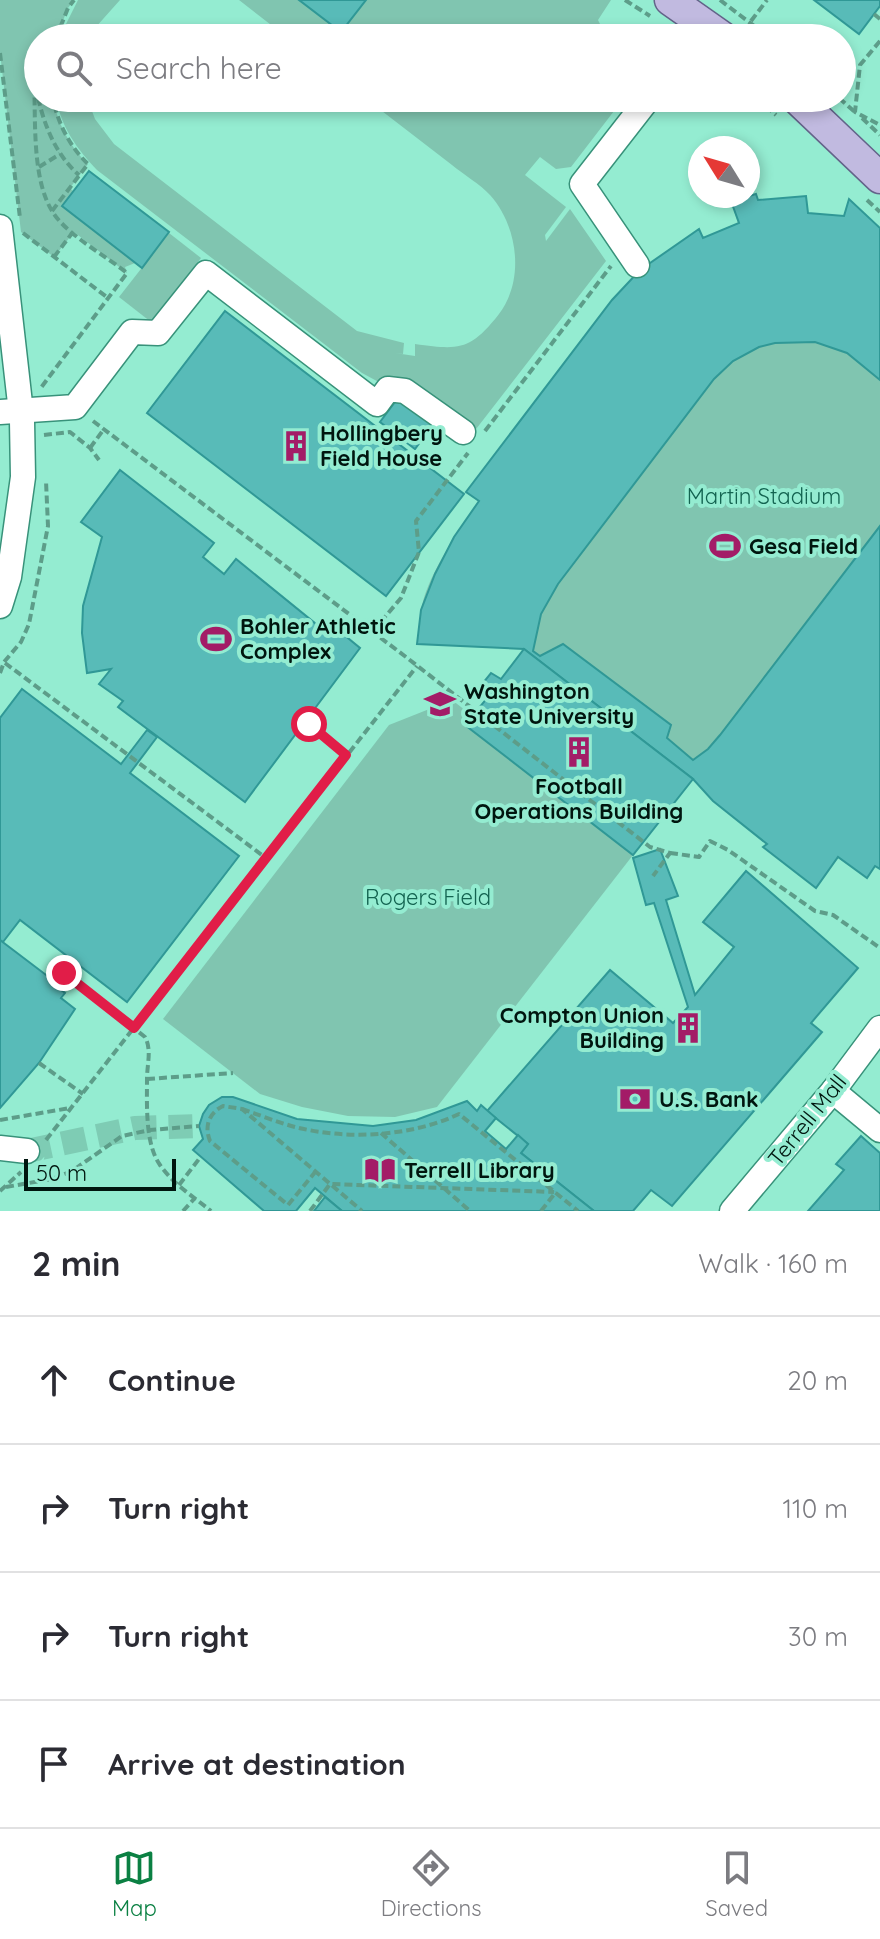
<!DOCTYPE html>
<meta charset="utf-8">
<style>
:root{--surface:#fff;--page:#f7f7f7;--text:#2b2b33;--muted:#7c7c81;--line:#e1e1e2;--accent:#0b8043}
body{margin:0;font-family:Quicksand,sans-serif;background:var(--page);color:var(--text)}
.compass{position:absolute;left:688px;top:136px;width:72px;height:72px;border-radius:50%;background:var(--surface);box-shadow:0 4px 12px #0003;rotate:307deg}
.scale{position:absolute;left:24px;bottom:20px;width:152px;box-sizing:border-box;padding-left:8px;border:4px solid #00160f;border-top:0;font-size:22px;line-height:28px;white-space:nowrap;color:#00160f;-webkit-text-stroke:6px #94ecd1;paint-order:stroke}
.stop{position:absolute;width:24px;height:24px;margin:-18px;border:6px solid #e11d48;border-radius:50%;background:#fff}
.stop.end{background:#e11d48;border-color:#fff;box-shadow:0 2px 8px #0008}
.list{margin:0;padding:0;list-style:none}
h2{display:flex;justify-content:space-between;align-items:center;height:104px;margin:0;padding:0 32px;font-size:34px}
h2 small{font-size:26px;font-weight:400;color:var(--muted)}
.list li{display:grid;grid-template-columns:52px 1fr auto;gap:24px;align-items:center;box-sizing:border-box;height:128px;padding:0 32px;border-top:2px solid var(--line)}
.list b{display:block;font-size:30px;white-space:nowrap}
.list em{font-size:26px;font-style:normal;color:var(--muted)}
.icon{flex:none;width:44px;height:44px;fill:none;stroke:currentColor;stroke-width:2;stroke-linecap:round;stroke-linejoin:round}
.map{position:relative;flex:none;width:880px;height:1211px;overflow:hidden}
.search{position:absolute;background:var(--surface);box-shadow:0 4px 12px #0003;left:24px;right:24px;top:24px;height:88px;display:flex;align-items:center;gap:20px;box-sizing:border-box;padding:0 28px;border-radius:44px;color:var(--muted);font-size:30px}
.sheet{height:616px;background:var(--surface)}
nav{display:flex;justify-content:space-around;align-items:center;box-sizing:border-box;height:112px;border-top:2px solid var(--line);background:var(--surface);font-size:22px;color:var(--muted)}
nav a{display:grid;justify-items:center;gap:4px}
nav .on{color:var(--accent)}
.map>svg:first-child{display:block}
.green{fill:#80c5b0}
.building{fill:#58bbb8;stroke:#309896;stroke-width:2}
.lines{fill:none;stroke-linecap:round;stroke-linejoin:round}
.minor-tunnel{stroke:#7eccb4;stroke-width:24;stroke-dasharray:24 12;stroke-linecap:butt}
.minor-casing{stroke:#38927a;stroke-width:27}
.major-casing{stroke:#636389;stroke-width:33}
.path{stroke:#5d9d89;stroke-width:4;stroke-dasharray:8 4;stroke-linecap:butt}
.minor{stroke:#fff;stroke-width:24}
.major{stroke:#c1bae0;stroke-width:30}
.route{stroke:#e11d48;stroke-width:10}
.labels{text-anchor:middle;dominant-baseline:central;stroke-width:8;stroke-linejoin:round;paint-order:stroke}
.poi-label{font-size:22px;font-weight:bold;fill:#00160f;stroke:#94ecd1;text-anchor:start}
.park-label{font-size:22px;fill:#136350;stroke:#94ecd1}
.street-label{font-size:22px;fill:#00160f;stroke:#94ecd1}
</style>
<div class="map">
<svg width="880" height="1211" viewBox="0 0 880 1211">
<rect width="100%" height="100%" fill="#94ecd1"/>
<g class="green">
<path d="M0 0H74L68 8 56 38H38V98H53C57 122 70 147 88 164L70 188 73 191 63 206 135 263 125 267 127 273 74 232 54 257 21 232 0 53Z"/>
<polygon points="78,0 120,0 95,28 92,38 59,38"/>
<polygon points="239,0 299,0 341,32 366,0 611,0 598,20 607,38 288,38"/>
<path d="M56 98H87L95 119 114 144 357 331 404 343 403 354 395 353 415 356V344C459 350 470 351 499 314 525 280 518 226 490 195 480 184 464 175 452 165 423 143 394 120 365 98H624L571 167 556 169 540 157 525 175 566 207 545 235 546 241 570 209 606 261 473 433 362 373 97 170C77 149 61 127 56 98Z"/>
<path d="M756 194 758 200 806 196 808 213 844 216 849 199 880 228V869L875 866 867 878 838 858 816 888 763 847 766 844 713 801 693 779 524 649 421 643C421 633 420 622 421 612 425 578 459 530 479 502L466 492 612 300 640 270 699 229 703 238 738 223 731 201Z"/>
<polygon points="169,233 201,258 151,322 119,297"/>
<polygon points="452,700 640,846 437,1107 395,1117 348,1116 302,1107 260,1094 163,1019 389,725"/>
</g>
<g class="building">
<polygon points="299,0 366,0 341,32"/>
<polygon points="814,0 880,0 880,6 859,34"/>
<polygon points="89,171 169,232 142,268 62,206"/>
<polygon points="756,194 758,200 806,196 808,213 844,216 849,199 880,228 880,380 847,353 815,342 775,343 759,347 733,361 714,379 558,584 541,614 533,651 540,656 563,644 671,725 667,738 693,760 708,749 720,735 880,526 880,869 875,866 867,878 838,857 816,888 763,847 767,844 713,801 693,779 524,649 417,644 421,610 435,574 454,537 479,501 466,492 612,300 640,270 699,229 703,238 739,223 731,201"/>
<polygon points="225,311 464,494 386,596 147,413"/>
<polygon points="401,394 436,420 415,449 380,422"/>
<polygon points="120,470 214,543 203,557 224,574 236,559 326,632 332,625 360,648 245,802 118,707 123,701 99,684 111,669 87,673 82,633 83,606 102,537 81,522"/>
<polygon points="524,649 693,779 633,855 465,725 488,697 478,689 491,673 501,679"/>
<polygon points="22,689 121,764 147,730 157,737 130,773 239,856 127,1002 20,920 3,942 0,940 0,718"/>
<polygon points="660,849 678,896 666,900 695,995 734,947 703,922 746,871 858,968 811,1023 822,1032 672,1206 651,1190 633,1211 594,1211 521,1153 528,1144 487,1111 610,970 673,1023 688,1007 654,903 646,905 633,858"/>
<polygon points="0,940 58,984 56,986 65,993 61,998 75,1009 39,1063 0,1108"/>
<polygon points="222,1097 233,1097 297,1119 373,1126 416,1120 467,1101 477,1111 481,1105 496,1118 485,1131 506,1149 518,1135 528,1144 521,1153 594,1211 342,1211 315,1188 296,1211 264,1211 193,1150 203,1139 199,1126 203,1114 209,1105"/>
<polygon points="861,1136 880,1153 880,1211 808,1211 844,1170 836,1164"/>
<polygon points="325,1197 342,1211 314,1211"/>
</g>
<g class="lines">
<polyline class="minor-tunnel" points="27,1151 135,1128 199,1126"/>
<defs>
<g id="minor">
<polyline points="0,227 22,421 23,477 9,577 0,606"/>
<polyline points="637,265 582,184 649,98"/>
<polyline points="0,412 75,407 132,332 158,333 206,273 377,404 388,389 405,391 463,432"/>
<polyline points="833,1091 880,1130"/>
<polyline points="0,1148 27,1151"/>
<polyline points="732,1211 833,1091 880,1028"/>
</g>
<g id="major">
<polyline points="670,0 724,38"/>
<polyline points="796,98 880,178"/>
</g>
</defs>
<use href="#minor" class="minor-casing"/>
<use href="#major" class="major-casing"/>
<g class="path">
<polyline points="625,0 650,16"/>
<polyline points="720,0 770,38"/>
<polyline points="874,14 880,19"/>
<polyline points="751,21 767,0"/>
<polyline points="56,38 68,8 74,0"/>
<polyline points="880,41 860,65 855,112 880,125"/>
<polyline points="0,53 20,218"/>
<polyline points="34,79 33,64 38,53"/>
<path d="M38 96 34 79C36 118 31 181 54 214 69 236 106 256 127 273L40 389"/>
<path d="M38 98C45 127 56 155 79 175"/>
<polyline points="757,98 776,115"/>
<polyline points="839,98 855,112"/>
<polyline points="862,118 880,135"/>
<polyline points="39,167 60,154"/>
<polyline points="867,200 880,212"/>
<path d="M52 211 88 164C70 147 57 122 53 98"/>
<polyline points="23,233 108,298"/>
<polyline points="54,257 73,232"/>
<polyline points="93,421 406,657 650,847 670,853 653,876"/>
<polyline points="485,431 611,266"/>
<polyline points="44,435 70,432 90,448 99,460"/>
<polyline points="90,448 104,429"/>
<polyline points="373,631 401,598 419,552 416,521 468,453"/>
<polyline points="5,663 266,858"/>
<polyline points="0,673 4,662 21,642 29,624 48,526 46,481"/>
<polyline points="309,724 346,755"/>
<polyline points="670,853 699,857 710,841 728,850 815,911 833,915 880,948"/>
<path d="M57 983 64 973 145 1037C152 1050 147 1064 147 1079 147 1105 145 1144 160 1165 173 1184 194 1197 211 1211"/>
<polyline points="39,1063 83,1094"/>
<polyline points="147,1079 233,1073"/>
<path d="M242 1109C259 1115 277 1122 295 1127 347 1140 410 1137 459 1114L578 1211"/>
<polyline points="0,1120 70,1108"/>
<polyline points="381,1133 470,1211"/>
<polyline points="46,1140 417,666"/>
<path d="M316 1171 288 1205 210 1141C204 1126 209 1113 223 1106L242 1109 362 1211"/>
<polyline points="179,1185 199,1159"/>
<polyline points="6,1187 52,1179 72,1171 122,1136 150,1130 199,1126"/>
<polyline points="0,1191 21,1172"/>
<polyline points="183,1211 195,1198"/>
<polyline points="310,1211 330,1184 554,1192"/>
<polyline points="541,1211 556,1192"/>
</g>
<use href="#minor" class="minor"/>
<use href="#major" class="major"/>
</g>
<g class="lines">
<polyline class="route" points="64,973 134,1028 346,755 309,724"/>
</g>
<defs>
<symbol id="building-bare" viewBox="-9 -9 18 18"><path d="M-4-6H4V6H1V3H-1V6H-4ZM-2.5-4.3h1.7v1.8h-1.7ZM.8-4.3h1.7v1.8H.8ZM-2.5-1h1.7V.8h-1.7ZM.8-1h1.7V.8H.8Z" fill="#a31c67" stroke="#94ecd1" stroke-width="2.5" paint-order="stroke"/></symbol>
<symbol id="stadium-bare" viewBox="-9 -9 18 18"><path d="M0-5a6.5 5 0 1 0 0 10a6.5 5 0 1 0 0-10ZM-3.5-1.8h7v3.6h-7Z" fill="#a31c67" stroke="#94ecd1" stroke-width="2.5" paint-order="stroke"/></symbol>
<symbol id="university-bare" viewBox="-9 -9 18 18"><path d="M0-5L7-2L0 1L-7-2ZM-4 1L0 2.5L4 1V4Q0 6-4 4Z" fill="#a31c67" stroke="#94ecd1" stroke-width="2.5" paint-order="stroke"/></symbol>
<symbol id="bank-bare" viewBox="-9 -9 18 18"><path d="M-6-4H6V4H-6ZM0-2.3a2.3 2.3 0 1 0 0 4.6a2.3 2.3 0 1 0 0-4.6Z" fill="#a31c67" stroke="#94ecd1" stroke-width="2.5" paint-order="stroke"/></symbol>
<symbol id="library-bare" viewBox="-9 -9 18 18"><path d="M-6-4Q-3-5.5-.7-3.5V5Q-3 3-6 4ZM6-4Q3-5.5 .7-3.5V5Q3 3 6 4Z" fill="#a31c67" stroke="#94ecd1" stroke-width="2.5" paint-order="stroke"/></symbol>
</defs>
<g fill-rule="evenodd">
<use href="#building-bare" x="274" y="424" width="44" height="44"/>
<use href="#stadium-bare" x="703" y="524" width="44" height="44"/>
<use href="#stadium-bare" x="194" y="617" width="44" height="44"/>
<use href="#university-bare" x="418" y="682" width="44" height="44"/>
<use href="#building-bare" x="557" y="730" width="44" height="44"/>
<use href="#building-bare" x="666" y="1006" width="44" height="44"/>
<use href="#bank-bare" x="613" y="1077" width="44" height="44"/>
<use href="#library-bare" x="358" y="1148" width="44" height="44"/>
</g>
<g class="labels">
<g class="poi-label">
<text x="320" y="433">Hollingbery<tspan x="320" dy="25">Field House</tspan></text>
<text x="749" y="546">Gesa Field</text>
<text x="240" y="626">Bohler Athletic<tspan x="240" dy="25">Complex</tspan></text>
<text x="464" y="691">Washington<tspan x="464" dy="25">State University</tspan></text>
<text x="579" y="786" text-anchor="middle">Football<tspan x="579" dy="25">Operations Building</tspan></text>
<text x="664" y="1015" text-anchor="end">Compton Union<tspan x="664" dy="25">Building</tspan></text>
<text x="659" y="1099">U.S. Bank</text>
<text x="404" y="1170">Terrell Library</text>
</g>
<g class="park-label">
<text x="764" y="496">Martin Stadium</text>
<text x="428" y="897">Rogers Field</text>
</g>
<g class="street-label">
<text transform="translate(807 1120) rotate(-51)">Terrell Mall</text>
</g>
</g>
</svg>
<svg class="compass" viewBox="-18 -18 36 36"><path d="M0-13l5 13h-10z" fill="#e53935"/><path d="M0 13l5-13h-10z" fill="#7c7c81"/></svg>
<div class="scale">50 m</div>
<div class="stop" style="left:309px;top:724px"></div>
<div class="stop end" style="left:64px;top:973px"></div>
<div class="search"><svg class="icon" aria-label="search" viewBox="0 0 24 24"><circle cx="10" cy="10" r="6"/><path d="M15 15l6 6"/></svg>Search here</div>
</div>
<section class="sheet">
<h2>2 min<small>Walk · 160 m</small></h2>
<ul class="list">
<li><svg class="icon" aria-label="ahead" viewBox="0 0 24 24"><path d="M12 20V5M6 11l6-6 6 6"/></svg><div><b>Continue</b></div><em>20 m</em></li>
<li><svg class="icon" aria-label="right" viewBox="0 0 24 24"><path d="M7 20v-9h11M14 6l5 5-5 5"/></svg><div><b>Turn right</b></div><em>110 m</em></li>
<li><svg class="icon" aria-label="right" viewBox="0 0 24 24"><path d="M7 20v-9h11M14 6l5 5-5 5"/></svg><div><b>Turn right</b></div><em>30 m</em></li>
<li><svg class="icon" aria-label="arrive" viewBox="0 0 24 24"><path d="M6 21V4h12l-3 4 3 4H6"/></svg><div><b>Arrive at destination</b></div></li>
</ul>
</section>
<nav>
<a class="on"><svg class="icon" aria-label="map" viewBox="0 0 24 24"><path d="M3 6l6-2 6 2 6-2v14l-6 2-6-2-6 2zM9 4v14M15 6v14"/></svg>Map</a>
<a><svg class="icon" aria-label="directions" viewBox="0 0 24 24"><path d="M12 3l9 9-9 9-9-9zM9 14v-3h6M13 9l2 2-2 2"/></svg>Directions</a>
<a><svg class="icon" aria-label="saved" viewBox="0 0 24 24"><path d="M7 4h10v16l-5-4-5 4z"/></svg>Saved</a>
</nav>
